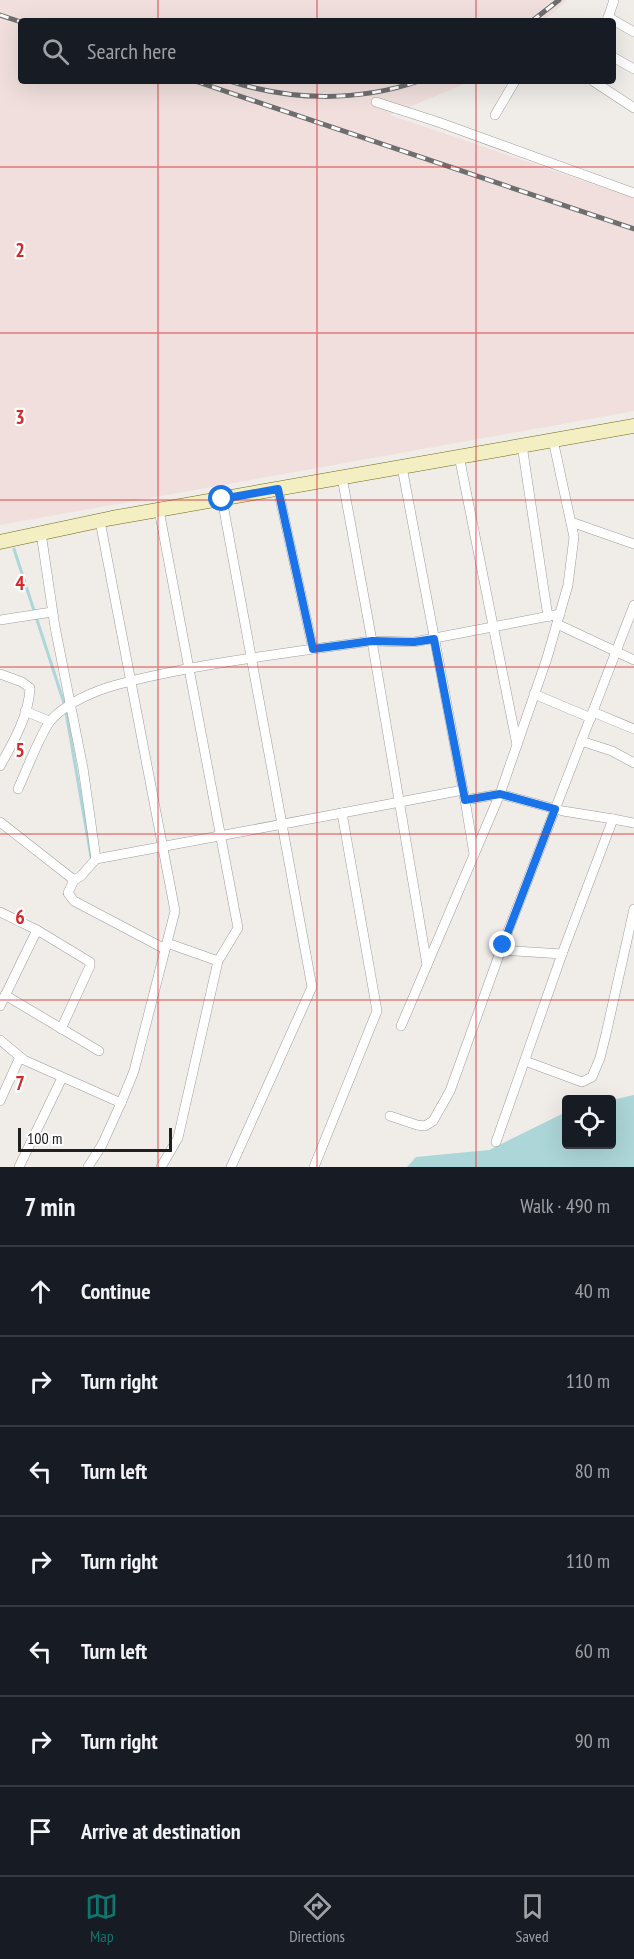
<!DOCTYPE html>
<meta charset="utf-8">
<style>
:root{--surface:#171b24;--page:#242831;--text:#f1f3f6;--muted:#9ea1a6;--line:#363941;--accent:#0f766e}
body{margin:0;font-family:"PT Sans Narrow",sans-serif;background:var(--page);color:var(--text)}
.controls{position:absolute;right:18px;bottom:18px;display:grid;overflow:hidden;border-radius:6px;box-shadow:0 6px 24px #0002}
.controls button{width:54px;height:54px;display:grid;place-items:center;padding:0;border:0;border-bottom:2px solid var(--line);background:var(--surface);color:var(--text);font:30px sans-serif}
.scale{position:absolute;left:18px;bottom:15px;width:154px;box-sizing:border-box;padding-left:6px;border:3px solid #202020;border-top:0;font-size:16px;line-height:21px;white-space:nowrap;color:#202020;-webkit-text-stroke:4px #fff;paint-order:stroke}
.stop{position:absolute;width:18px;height:18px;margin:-14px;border:4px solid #1a73e8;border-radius:50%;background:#fff}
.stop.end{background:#1a73e8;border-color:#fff;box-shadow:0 2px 6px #0008}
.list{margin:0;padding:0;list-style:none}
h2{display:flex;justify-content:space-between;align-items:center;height:78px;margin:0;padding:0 24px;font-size:26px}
h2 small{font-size:20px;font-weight:400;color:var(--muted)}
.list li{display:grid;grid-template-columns:39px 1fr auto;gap:18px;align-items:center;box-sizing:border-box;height:90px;padding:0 24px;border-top:2px solid var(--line)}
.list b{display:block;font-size:22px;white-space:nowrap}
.list em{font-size:20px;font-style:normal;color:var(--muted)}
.icon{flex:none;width:33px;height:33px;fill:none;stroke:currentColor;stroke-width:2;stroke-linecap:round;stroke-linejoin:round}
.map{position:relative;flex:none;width:634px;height:1167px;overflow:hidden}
.search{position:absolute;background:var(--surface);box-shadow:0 6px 24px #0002;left:18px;right:18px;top:18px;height:66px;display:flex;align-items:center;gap:15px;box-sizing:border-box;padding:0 21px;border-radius:6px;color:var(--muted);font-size:22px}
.sheet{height:708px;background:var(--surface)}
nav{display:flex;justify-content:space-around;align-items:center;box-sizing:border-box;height:84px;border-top:2px solid var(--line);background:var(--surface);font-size:16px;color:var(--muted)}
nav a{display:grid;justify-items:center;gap:3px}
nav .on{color:var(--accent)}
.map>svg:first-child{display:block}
.military{fill:#f0dfdd}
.water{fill:#add6d9}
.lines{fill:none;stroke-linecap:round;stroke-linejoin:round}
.stream{stroke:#add6d9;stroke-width:3}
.minor-casing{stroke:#9d9d9d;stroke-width:10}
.secondary-casing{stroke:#6f6a10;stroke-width:15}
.minor{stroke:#fff;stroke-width:9}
.secondary{stroke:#f4efc2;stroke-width:14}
.rail-casing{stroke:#6e6e6e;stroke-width:5}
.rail{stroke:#fff;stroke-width:3;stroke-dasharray:9;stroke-linecap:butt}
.route{stroke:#1a73e8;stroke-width:8}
.grid{fill:none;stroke:#d62828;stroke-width:1.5;stroke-opacity:0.55}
.grid-label{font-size:20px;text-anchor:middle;font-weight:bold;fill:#d62828;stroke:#fff;stroke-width:4.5;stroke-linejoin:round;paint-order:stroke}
</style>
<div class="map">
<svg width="634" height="1167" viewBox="0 0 634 1167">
<rect width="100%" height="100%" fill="#f0ece8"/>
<polygon class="military" points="0,0 567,0 544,21 21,21 21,81 471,81 390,115 634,198 634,411 0,525"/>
<polygon class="water" points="634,1095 634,1167 407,1167 416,1157 489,1150 566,1112 566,1144 612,1144 612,1100"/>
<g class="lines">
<g class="stream">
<polyline points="14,549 64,703"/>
<polyline points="66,712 91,857"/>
</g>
<defs>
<g id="minor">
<polyline points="608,17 634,32"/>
<polyline points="607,21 614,0"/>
<polyline points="613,57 634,69"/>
<polyline points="593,81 634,108"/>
<polyline points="376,102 438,122 634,193"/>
<polyline points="495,115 515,81"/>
<polyline points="522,445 548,617"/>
<polyline points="459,456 517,745"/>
<polyline points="402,467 465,800"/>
<polyline points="342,477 372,641 414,642 560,614"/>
<polyline points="278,489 313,649"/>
<polyline points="222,499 312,987 231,1167"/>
<polyline points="159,510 238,928 218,961 178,1138 161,1167"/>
<polyline points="571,522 634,544"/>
<polyline points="41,533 55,627 83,768 96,859"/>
<polyline points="0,620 52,612"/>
<polyline points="557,624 634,660"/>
<path d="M0 674 22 682 30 688C29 715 13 743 0 766"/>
<polyline points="534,694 591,718"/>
<polyline points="25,711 49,721"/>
<polyline points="593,712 634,729"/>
<polyline points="581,741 612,751 634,763"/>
<path d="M18 789C25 774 42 729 52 719 84 686 148 677 191 668 252 657 312 649 372 641L427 965"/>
<polyline points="342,813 463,790"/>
<polyline points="613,819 634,823"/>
<polyline points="0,822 74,880 81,876 96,859 342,813 377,1011 314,1167"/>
<polyline points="474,854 465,800 500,794 563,811 613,819 562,954"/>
<polyline points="74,880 68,893 74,901 165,949"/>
<polyline points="0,912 37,930 90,962 90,966 61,1029"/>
<polyline points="167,943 218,961"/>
<polyline points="5,995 99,1051"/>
<polyline points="0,1006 37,930"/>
<polyline points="401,1026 500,794 547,658 568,585 574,537 553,440"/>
<polyline points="0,1040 24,1060 121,1103 134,1071 175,911 100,521"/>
<polyline points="525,1061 582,1082 592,1077 600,1058 606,1034 634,909"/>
<polyline points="0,1101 20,1057"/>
<polyline points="390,1116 417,1125 425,1126 433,1121 450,1091 503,944 634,605"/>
<polyline points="496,1142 562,954 501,950"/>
<polyline points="19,1167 62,1078"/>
<polyline points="88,1167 102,1145 121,1103"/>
</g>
<polyline id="secondary" points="0,542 112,518 634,426"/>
</defs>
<use href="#minor" class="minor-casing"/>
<use href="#secondary" class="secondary-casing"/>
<use href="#minor" class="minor"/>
<use href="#secondary" class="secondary"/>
<defs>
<g id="rail">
<polyline points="0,15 21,22"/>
<polyline points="532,21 559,0"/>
<polyline points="195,81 634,229"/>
<path d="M230 81C291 101 358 102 419 81"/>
</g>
</defs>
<use href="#rail" class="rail-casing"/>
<use href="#rail" class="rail"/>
</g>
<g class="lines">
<polyline class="route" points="222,499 278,489 313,649 372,641 414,642 434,639 465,800 500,794 555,809 503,945"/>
</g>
<path class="grid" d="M158 0V21M317 0V21M476 0V21M158 81V1167M317 81V1167M476 81V1167M0 167H634M0 333H634M0 500H634M0 667H634M0 834H634M0 1000H634"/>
<g class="grid-label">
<text x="20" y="257">2</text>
<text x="20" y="424">3</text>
<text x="20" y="590">4</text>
<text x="20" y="757">5</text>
<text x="20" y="924">6</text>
<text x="20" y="1090">7</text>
</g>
</svg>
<div class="controls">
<button><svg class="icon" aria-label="locate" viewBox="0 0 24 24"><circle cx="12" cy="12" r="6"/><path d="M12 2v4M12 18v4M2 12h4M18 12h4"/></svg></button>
</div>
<div class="scale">100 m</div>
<div class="stop" style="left:222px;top:499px"></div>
<div class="stop end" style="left:503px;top:945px"></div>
<div class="search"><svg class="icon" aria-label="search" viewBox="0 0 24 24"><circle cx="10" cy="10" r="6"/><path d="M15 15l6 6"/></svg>Search here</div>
</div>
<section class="sheet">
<h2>7 min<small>Walk · 490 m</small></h2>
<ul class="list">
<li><svg class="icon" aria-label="ahead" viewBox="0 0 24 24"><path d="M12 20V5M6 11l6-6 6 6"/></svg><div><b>Continue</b></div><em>40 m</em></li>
<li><svg class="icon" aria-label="right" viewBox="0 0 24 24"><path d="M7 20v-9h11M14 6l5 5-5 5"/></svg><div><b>Turn right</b></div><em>110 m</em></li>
<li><svg class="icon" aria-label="left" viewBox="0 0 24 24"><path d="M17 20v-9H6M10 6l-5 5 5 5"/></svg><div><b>Turn left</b></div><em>80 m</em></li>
<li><svg class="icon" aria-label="right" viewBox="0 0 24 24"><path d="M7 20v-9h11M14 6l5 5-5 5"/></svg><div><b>Turn right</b></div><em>110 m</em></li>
<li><svg class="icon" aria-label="left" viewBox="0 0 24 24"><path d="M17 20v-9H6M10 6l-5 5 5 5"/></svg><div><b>Turn left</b></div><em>60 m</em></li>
<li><svg class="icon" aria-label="right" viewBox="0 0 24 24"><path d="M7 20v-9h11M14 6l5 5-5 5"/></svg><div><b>Turn right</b></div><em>90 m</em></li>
<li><svg class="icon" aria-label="arrive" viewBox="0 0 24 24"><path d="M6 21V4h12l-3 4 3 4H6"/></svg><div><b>Arrive at destination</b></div></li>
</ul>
</section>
<nav>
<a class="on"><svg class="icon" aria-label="map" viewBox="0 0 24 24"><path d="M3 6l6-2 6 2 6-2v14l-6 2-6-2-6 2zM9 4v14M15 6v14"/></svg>Map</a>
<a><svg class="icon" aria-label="directions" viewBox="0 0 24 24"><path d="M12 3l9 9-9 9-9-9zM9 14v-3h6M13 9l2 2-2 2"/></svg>Directions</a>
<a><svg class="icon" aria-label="saved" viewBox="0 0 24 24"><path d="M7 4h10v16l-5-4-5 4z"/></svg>Saved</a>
</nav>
